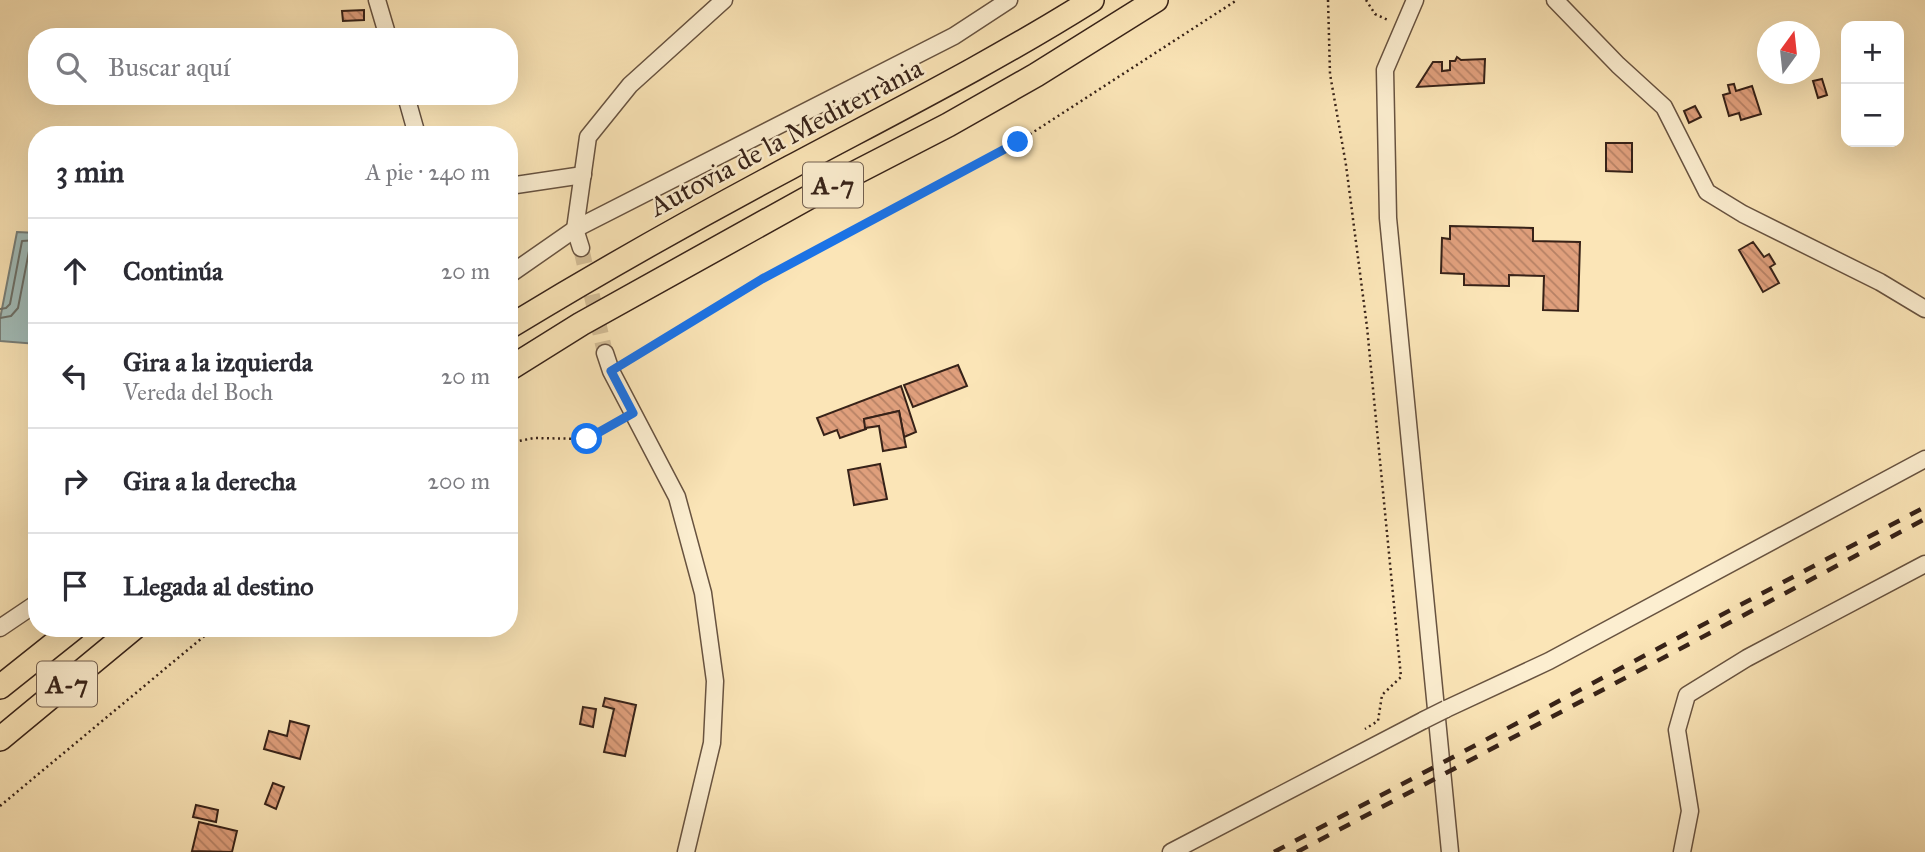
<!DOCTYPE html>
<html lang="es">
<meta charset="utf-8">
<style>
:root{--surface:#fff;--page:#f2f2f3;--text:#2b2b33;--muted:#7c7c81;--line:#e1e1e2}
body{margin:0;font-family:"IM FELL Great Primer",serif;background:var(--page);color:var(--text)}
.controls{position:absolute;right:21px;top:21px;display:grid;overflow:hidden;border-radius:14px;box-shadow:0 7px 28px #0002}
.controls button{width:63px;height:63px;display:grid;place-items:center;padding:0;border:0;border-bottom:2px solid var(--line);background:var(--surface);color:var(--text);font:35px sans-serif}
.compass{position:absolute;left:1757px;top:21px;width:63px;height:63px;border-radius:50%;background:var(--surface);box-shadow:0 7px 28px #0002;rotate:15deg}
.stop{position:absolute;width:21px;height:21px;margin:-16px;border:5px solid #1a73e8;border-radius:50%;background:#fff}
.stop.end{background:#1a73e8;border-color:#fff;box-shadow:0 2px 7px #0008}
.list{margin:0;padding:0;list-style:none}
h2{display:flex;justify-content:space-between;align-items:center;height:91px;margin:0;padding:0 28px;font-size:30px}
h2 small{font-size:23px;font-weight:400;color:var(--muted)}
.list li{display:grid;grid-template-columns:46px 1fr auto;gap:21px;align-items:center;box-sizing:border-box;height:105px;padding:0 28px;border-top:2px solid var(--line)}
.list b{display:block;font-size:26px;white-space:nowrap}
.list p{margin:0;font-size:23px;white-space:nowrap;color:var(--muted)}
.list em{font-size:23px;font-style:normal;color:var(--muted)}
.icon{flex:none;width:38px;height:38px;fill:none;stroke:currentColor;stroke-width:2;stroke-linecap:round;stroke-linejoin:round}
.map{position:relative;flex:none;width:1925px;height:852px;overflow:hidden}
.search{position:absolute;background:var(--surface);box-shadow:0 7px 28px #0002;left:28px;top:28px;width:490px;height:77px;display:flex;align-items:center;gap:18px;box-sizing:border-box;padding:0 24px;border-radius:28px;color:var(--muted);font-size:26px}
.panel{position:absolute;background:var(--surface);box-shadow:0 7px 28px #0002;left:28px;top:126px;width:490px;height:511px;border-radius:28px}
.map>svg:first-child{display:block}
.water{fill:#a3bdb9;stroke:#787f79;stroke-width:2}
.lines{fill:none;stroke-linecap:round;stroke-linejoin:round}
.shore{stroke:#6d7068;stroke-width:2}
.building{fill:url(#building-back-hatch);stroke:#372218;stroke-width:2}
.minor-tunnel{stroke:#d4be97;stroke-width:16;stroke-dasharray:16 8;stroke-linecap:butt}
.minor-casing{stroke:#685340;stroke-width:19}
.highway-casing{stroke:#372218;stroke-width:26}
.path{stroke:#372218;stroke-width:2.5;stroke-dasharray:2 3.5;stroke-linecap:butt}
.minor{stroke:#fceed0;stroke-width:16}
.highway{stroke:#fbe5b7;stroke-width:23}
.rail{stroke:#372218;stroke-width:4.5;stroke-dasharray:12 12;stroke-linecap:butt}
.minor-bridge-casing{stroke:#685340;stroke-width:19;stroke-linecap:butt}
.minor-bridge{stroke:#fceed0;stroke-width:16}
.route{stroke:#1a73e8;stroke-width:9}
.labels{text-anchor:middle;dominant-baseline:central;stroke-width:5;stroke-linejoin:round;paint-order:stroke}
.shield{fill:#fceed0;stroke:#725f4f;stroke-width:2}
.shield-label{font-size:26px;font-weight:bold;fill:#372218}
.street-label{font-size:28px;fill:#372218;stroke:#fceed0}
</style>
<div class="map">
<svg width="1925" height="852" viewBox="0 0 1925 852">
<defs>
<pattern id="building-back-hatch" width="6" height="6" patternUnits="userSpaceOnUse" patternTransform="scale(1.75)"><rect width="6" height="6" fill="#df9f7c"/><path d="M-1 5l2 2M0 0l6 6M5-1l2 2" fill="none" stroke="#b68165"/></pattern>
</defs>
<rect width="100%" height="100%" fill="#fbe5b7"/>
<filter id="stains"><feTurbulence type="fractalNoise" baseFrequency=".00286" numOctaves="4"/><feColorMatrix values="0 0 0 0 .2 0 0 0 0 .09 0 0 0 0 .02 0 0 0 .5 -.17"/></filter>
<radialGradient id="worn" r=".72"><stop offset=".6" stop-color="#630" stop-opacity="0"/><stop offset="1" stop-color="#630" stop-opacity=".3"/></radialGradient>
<polygon class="water" points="17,232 37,233 37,344 0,341 0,319"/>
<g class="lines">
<g class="shore">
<polyline points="0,309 6,308 10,304 22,241 37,240"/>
<polyline points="0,318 11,316 18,308 29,251 37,249"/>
</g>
</g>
<g class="building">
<polygon points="364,10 364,20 343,21 342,11"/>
<polygon points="1457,57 1461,60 1485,59 1484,83 1417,87 1433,62 1442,62 1442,71 1450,70 1450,61 1455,61"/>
<polygon points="1822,79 1827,95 1818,98 1813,81"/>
<polygon points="1734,84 1736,91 1752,86 1761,114 1741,120 1739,113 1729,116 1723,95 1730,93 1728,85"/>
<polygon points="1695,106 1701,117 1689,123 1684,111"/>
<polygon points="1606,143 1632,143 1632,172 1606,171"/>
<polygon points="1450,226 1533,228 1533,241 1580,242 1578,311 1543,310 1544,276 1509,275 1509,286 1464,285 1464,274 1441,273 1442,238 1450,239"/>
<polygon points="1753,242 1764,257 1769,254 1775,264 1770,267 1779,283 1763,292 1739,250"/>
<polygon points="958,365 967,386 913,407 904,385"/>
<polygon points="901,386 916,432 904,437 899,411 864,419 866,429 840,438 837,430 824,435 817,418"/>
<polygon points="899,411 906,447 883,451 879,426 865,428 864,419"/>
<polygon points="880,464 887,499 854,505 848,470"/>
<polygon points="605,698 636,705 625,756 604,752 614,709 603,706"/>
<polygon points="583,707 596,709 593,727 580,724"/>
<polygon points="290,721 309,726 300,759 264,749 269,731 287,736"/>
<polygon points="273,783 284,787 276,809 265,804"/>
<polygon points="196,805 218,810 216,822 193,817"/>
<polygon points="199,822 237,831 232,852 192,851"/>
</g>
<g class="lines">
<polyline class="minor-tunnel" points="581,248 605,353"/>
<defs>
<g id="minor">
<polyline points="377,0 388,37"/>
<polyline points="1415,0 1385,70 1388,218 1450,852"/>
<polyline points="1555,0 1618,65 1664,107 1707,192 1743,214 1880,282 1925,309"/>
<polyline points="406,96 417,135"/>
<polyline points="509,186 583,175"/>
<polyline points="581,248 575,229 588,137 630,85 724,0"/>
<polyline points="509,275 575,229 954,36 1009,0"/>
<polyline points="605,353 611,371 677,497 703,593 715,681 712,743 686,852"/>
<polyline points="0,628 37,603"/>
<polyline points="1446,709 1549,661 1925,459"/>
<polyline points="1171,852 1424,720"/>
<polyline points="1682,852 1690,811 1677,730 1687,695 1747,658 1925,564"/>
</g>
<g id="highway">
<path d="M509 327C601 271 695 218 791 167 892 113 995 61 1092 0"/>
<polyline points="509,369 581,324 822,190 948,125 1036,75 1156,0"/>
<polyline points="0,687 74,628"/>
<polyline points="0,739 134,628"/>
</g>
</defs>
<use href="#minor" class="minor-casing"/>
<use href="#highway" class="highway-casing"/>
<g class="path">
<polyline points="1328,0 1330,74 1346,165 1367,327 1401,677 1382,695 1378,721 1365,729"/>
<polyline points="1366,0 1375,14 1388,20"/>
<polyline points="623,364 762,279 1018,142 1237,0"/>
<polyline points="509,443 534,438 587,439 620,421"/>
<polyline points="0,806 214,628"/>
</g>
<use href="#minor" class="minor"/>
<use href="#highway" class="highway"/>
<g class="rail">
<polyline points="1274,852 1925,507"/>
<polyline points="1297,852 1925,519"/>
</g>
<defs>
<polyline id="minor-bridge" points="1424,720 1446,709"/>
</defs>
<use href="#minor-bridge" class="minor-bridge-casing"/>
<use href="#minor-bridge" class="minor-bridge"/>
</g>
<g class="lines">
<polyline class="route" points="587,439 633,413 611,371 762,279 1018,142"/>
</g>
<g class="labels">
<g class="shield">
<rect x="803" y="162.5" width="60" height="45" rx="5"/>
<rect x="37" y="661.5" width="60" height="45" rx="5"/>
</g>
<g class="shield-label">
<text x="833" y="185">A-7</text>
<text x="67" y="684">A-7</text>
</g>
<g class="street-label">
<text transform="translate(786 137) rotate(-28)">Autovia de la Mediterrània</text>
</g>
</g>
<rect width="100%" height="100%" filter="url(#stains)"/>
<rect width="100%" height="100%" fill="url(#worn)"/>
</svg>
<div class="controls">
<button>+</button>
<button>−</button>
</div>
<svg class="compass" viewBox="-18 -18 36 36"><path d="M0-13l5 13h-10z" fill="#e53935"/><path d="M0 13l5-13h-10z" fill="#7c7c81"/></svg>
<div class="stop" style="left:587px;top:439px"></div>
<div class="stop end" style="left:1018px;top:142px"></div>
<div class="search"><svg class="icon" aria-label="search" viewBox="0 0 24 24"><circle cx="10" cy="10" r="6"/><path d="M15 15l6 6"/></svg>Buscar aquí</div>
<section class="panel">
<h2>3 min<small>A pie · 240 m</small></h2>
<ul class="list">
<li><svg class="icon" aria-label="ahead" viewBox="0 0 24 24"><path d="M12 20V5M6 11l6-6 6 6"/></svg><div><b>Continúa</b></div><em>20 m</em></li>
<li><svg class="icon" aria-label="left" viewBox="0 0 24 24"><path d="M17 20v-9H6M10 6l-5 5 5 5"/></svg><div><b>Gira a la izquierda</b><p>Vereda del Boch</p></div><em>20 m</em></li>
<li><svg class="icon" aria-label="right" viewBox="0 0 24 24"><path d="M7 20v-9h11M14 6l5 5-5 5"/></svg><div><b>Gira a la derecha</b></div><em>200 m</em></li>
<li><svg class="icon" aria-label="arrive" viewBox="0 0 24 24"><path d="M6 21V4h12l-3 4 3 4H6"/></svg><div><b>Llegada al destino</b></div></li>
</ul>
</section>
</div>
